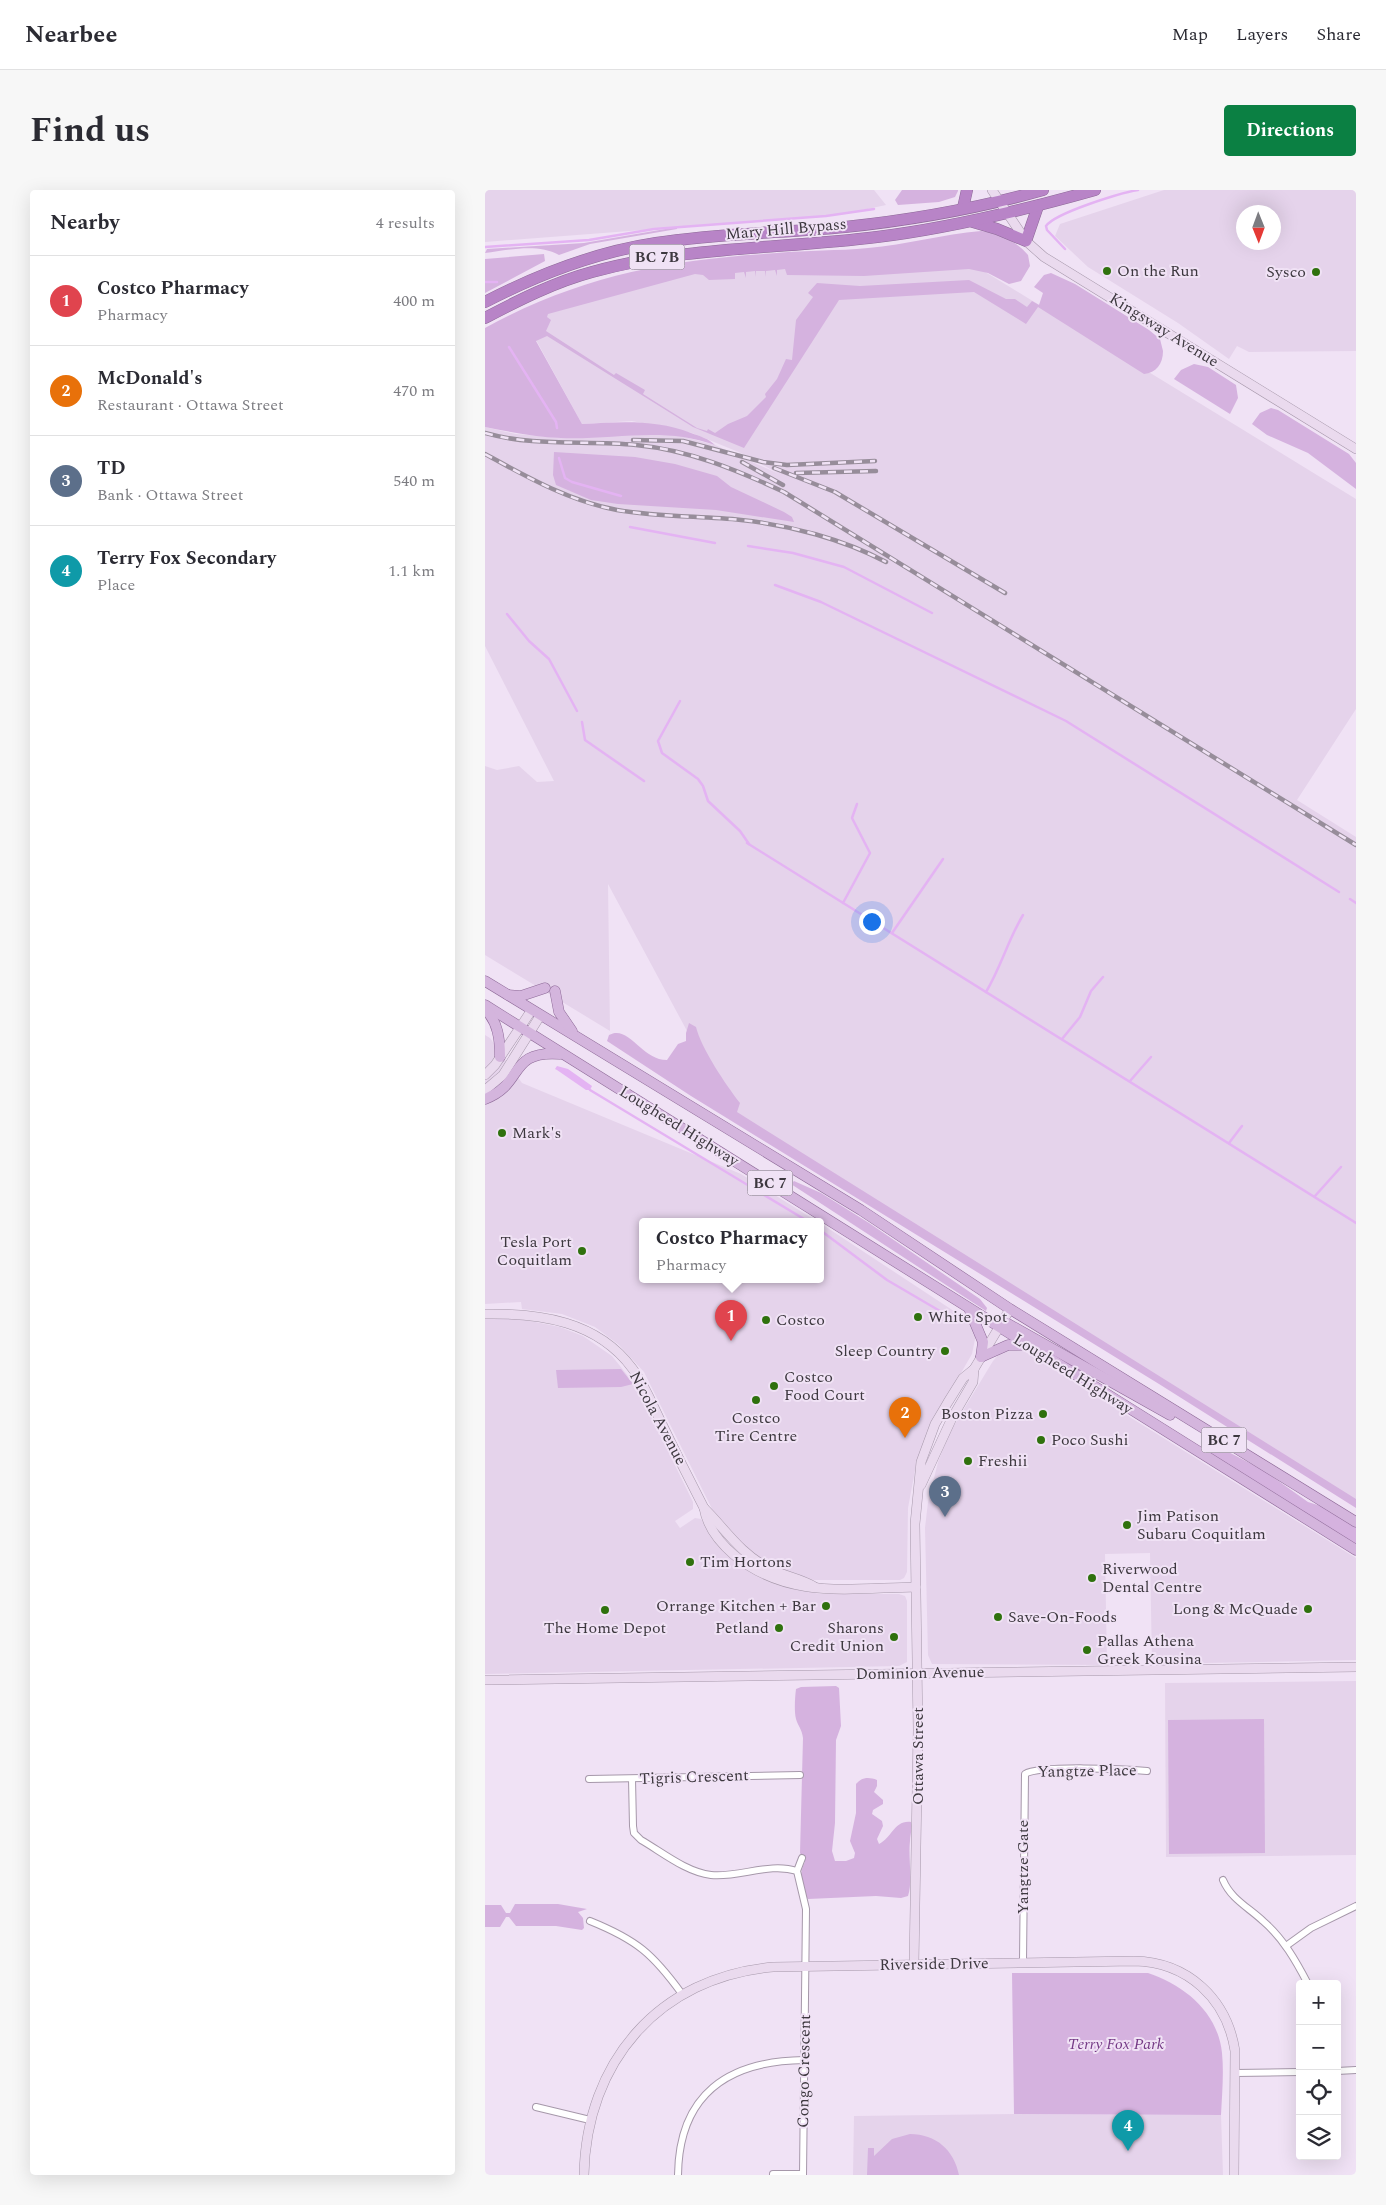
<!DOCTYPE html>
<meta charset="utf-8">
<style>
:root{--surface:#fff;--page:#f7f7f7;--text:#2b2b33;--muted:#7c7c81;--line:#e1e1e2;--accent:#0b8043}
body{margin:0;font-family:Spectral,serif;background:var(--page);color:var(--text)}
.controls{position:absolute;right:15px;bottom:15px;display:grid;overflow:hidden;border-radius:5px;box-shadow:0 5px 20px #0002}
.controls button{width:45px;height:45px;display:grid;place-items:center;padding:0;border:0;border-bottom:1px solid var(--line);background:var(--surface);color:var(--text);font:25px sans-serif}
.compass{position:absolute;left:751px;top:15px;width:45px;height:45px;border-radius:50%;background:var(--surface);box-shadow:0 5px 20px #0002;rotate:179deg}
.you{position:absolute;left:386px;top:731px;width:18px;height:18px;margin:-12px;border:4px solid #fff;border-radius:50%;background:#1a73e8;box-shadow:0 0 0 8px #1a73e833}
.badge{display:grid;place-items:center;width:32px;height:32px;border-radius:50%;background:var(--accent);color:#fff;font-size:16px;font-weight:700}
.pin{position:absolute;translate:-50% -41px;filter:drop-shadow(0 1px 2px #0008)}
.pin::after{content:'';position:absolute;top:26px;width:18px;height:15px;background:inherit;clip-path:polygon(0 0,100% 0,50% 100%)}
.popup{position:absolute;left:154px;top:1028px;width:185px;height:65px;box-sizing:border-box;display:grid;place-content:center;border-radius:5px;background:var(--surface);filter:drop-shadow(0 1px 4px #0005);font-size:16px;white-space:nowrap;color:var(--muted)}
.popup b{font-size:19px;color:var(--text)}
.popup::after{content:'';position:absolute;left:50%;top:100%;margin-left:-10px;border:10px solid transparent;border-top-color:var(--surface)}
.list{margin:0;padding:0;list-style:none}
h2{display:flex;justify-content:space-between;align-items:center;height:65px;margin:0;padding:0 20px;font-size:21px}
h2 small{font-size:16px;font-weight:400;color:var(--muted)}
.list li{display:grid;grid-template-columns:32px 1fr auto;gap:15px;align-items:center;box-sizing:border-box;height:90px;padding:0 20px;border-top:1px solid var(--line)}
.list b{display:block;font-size:19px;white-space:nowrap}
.list p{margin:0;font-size:16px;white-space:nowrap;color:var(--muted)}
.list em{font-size:16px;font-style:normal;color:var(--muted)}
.icon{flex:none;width:28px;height:28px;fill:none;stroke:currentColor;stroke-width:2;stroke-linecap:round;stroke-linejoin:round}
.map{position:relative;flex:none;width:871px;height:1985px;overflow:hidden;border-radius:5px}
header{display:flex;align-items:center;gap:30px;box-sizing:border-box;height:70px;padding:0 25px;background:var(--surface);border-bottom:1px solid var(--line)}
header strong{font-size:24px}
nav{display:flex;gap:28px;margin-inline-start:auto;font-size:18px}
.intro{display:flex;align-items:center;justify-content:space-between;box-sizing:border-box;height:120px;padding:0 30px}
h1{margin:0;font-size:35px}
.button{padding:12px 22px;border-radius:5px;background:var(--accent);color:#fff;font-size:18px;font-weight:700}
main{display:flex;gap:30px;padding:0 30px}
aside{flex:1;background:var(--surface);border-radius:5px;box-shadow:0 5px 20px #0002}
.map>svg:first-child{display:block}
.built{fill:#e5d3eb;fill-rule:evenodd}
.green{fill:#d5b2df}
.water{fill:#e4b3f3}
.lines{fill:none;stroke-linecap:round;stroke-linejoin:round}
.stream{stroke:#e4b3f3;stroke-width:2.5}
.street-casing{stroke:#a698aa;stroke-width:8}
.secondary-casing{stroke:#a698aa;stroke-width:10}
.primary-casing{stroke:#8d6997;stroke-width:11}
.highway-casing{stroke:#8d6997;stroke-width:12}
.street{stroke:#fff;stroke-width:6}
.secondary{stroke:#eadaee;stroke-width:9}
.primary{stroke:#d4b5dd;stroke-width:10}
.highway{stroke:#b884c7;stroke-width:11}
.rail-casing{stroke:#978d9a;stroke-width:4.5}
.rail{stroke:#f0e2f5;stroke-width:2.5;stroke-dasharray:8;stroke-linecap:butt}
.poi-dot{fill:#2f710d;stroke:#f0e2f5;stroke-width:2}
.labels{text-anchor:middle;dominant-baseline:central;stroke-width:4;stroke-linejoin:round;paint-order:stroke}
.shield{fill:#f0e2f5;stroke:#736b76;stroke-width:1}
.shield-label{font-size:15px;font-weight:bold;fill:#3d383f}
.street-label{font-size:16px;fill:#3d383f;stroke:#f0e2f5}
.poi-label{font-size:16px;fill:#3d383f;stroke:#f0e2f5;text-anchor:start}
.park-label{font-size:16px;font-style:italic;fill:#753a86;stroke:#f0e2f5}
</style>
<header>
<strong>Nearbee</strong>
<nav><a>Map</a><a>Layers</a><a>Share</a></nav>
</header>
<div class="intro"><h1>Find us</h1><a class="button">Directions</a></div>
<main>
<aside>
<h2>Nearby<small>4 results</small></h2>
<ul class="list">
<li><span class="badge" style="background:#e0444e">1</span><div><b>Costco Pharmacy</b><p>Pharmacy</p></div><em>400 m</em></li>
<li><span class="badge" style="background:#e8710a">2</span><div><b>McDonald's</b><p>Restaurant · Ottawa Street</p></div><em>470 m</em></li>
<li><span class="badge" style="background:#5c6f8a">3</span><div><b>TD</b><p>Bank · Ottawa Street</p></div><em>540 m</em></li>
<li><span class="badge" style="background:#0f9aa8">4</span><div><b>Terry Fox Secondary</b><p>Place</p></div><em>1.1 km</em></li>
</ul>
</aside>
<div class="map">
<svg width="871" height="1985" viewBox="0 0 871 1985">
<rect width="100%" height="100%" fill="#f0e2f5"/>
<g class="built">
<polygon points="0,0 389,0 401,15 354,25 0,52"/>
<path d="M679 0H871V161L764 162 752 156 744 169 693 133 603 77 570 46 575 34ZM758 22H788V52H758Z"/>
<polygon points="448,50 871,309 871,519 812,610 871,647 871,1312 244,919 123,694 125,841 0,765 0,576 12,580 34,576 52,592 69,591 0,456 0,237 31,244 77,248 167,243 196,246 230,255 294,284 256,263 207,243 147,231 97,234 39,128 194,76 360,62"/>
<polygon points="0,845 5,848 37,893 256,984 333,1032 157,1032 157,1090 335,1090 335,1033 487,1133 491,1144 487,1164 462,1207 431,1275 423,1318 422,1382 419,1388 415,1390 329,1390 299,1383 262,1361 231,1327 159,1182 134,1155 110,1137 77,1124 37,1119 36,1112 0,1114"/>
<polygon points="0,1129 35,1129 75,1137 98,1146 127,1166 151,1196 208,1312 208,1319 190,1331 195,1338 210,1328 216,1329 226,1344 278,1388 305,1398 335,1404 414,1404 420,1406 422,1411 422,1472 414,1476 0,1484"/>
<polygon points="524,1159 539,1161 871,1368 871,1470 667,1474 665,1363 620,1364 622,1475 447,1474 443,1465 440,1338 443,1312 453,1272 465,1242 508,1171 514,1164"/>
<polygon points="871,1491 871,1665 681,1667 680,1493"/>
<polygon points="529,1924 736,1925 738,1985 368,1985 369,1926"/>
</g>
<g class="green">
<polygon points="417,0 473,0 473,1 470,7 454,12 413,15 410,10"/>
<path d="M192 37V39L105 54 74 65C53 53 23 60 0 63L2 59 99 53Z"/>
<path d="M496 41C514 43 531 51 543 65L545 76 536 91 524 94 503 83 484 79 379 86 302 85 300 79 292 80V86L290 80 281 81V87L280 81H271V87L270 81 261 82V88L259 82 250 83V89L224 90 218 85 210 84 63 124 62 127 66 130 61 141 129 185 131 183 160 200 158 204 212 238 222 241 223 239 230 243 243 234 262 226 281 207 280 204 292 189 301 169 307 170 311 130 328 107 323 103 332 93 375 96 484 90 521 109H530L542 117 547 111 554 115 558 103 549 97 559 85 566 83 590 94 664 140 675 149 678 161C678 174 671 183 659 184L553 117 541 134 489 102 354 110 259 258 208 237 62 146 51 151 97 234C135 232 170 229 206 243 215 246 224 249 230 255 179 236 129 250 76 248 50 247 25 242 0 237V138C97 85 183 70 292 63 322 60 353 61 383 58 421 55 458 44 496 41Z"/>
<polygon points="59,64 60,71 0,103 0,69"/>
<polygon points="709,174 723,177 751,195 753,208 745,224 689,189 696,180"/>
<polygon points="786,218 793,220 864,264 871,273 871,299 823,263 782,245 767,234 775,223"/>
<polygon points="69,262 150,267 190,274 232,286 246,297 299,322 307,327 309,332 231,320 133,314 106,310 71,295 68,285"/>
<path d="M204 833 211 837C216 858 241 895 255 913L252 922 871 1309V1318L674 1194 206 906 122 851 124 845C144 834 156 870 182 870L193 854 201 851V843Z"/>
<polygon points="309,991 336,1003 384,1033 495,1109 502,1118 501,1121 306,994"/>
<polygon points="136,1179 148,1194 136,1197 73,1198 71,1180"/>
<polygon points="730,1255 778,1280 823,1312 842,1318 871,1336 871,1354 725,1264"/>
<path d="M351 1496 354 1498 356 1536 351 1550 350 1633 347 1661 350 1671H361L369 1668 370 1663 365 1651 371 1623V1594C377 1587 384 1587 392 1590V1596L389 1602 398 1610V1614L388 1620 387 1624 397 1631 398 1636 392 1649 394 1654C407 1648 409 1630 426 1632 428 1638 425 1644 425 1651 423 1668 428 1690 423 1706L416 1708 391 1706 323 1709C314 1701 314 1682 320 1672L315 1663 318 1548C317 1539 313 1536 311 1529 309 1521 310 1507 311 1499L316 1497Z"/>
<polygon points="779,1529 780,1663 684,1664 683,1530"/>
<polygon points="30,1714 73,1714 102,1719 93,1722 98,1728 99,1738 97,1740 71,1736 31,1736 24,1727 21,1727 15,1737 0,1737 0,1715 16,1715 21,1723 25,1723"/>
<path d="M527 1783H663C699 1795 733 1822 737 1863 739 1883 737 1905 736 1925L529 1924Z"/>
<path d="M425 1944C451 1944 469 1960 474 1985H382L383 1958H389V1966L407 1949Z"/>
</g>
<polygon class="water" points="72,876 83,879 107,896 105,900 101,900 72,880 70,879"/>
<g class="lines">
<g class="stream">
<polyline points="0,57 104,50 169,39 341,26 389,19"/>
<path d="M580 59 562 40 561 36C570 23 635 3 653 0"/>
<polyline points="0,92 12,92"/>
<polyline points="24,157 71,232 72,238"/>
<polyline points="74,268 80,288 87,292 136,306"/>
<polyline points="145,337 230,353"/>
<polyline points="263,356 308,363 359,377 447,423"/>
<polyline points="290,395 336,412 581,531 854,702"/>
<polyline points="22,424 44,451 64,469 92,521"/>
<polyline points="195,511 173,551 177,563 213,589 218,596 223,611 255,641 264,654"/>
<polyline points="97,532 100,550 159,591"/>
<polyline points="262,653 871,1033"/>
<polyline points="865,709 871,713"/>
<polyline points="358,713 385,663 367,628 372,614"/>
<polyline points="407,743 458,669"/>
<path d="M501 802C516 777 523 750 538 725"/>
<polyline points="577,849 595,827 606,801 618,787"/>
<polyline points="645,891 666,867"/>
<polyline points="105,900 324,1032"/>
<polyline points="744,953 757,936"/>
<polyline points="830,1006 856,977"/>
<polyline points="335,1040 402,1090 472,1131"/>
</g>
<defs>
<g id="street">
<polyline points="104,1589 315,1585"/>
<path d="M147 1589 148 1636 149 1643 156 1650C177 1662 201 1682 226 1685 254 1688 284 1672 312 1681"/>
<polyline points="317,1668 312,1681 321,1719 318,1985"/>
<path d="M738 1690C746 1709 763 1717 778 1731 798 1748 811 1771 823 1794"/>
<path d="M105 1731C152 1750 168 1764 197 1804"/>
<polyline points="801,1756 826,1738 871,1716"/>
<path d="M538 1772 540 1584C554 1575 642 1579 662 1581"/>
<polyline points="852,1881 871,1880"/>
<polyline points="750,1883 815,1882"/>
<polyline points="51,1917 105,1930"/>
<polyline points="288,1984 318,1984"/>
<path d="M193 1985C194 1904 243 1871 319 1870"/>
</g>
<g id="secondary">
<polyline points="507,0 541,51 559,67 871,259"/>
<polyline points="0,885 10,875 46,821"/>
<polyline points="0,900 18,885 55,826"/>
<path d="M0 1124C55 1123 112 1131 147 1178 160 1195 167 1214 176 1232 190 1261 204 1289 219 1318 222 1337 234 1352 249 1365 303 1410 365 1398 431 1397"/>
<polyline points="436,1295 467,1228 488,1192 489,1179"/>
<path d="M219 1318C241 1340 254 1362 283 1378 298 1386 315 1388 330 1397"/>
<polyline points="0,1490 871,1477"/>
<polyline points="429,1774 433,1540 430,1334 436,1272 450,1234 463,1212 478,1188 489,1179 525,1119"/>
<path d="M99 1985C101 1872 174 1787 288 1777L649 1771C703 1772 742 1809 750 1861L749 1985"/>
</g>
<g id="primary">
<polyline points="0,791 376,1020 525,1119 871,1332"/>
<polyline points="70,801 74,822 87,841"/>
<polyline points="23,805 36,806 60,798"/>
<polyline points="0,815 871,1360"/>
<path d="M0 819C13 832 15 849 15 867"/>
<path d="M0 909C40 894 22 860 75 864"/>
<polyline points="485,1121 498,1152 496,1167"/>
<polyline points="518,1131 685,1225"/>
<polyline points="496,1167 523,1155 540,1155"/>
</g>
<g id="highway">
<polyline points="478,18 482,0"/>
<polyline points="488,32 512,39 541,51 553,16"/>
<path d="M0 112C54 84 111 62 171 53 234 43 298 43 360 37 427 30 494 18 558 0"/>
<path d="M0 128C34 110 70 92 107 82 201 56 297 59 392 47 466 38 539 20 610 0"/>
</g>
</defs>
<use href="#street" class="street-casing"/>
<use href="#secondary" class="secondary-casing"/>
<use href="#primary" class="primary-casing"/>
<use href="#highway" class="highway-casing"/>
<use href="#street" class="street"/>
<use href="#secondary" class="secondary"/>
<use href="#primary" class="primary"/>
<use href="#highway" class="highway"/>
<defs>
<g id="rail">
<path d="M0 243C49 257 101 250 151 255 204 260 252 280 299 302L871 655"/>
<polyline points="148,250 198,251 278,272 302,275 390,271"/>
<path d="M0 264C42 287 84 311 132 320 173 327 215 326 256 330 304 335 358 349 401 372"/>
<polyline points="257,272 298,295"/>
<polyline points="289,278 350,302 520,403"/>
<polyline points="311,283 391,281"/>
</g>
</defs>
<use href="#rail" class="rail-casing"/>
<use href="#rail" class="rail"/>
</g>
<g class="poi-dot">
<circle cx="622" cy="81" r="5"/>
<circle cx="831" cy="82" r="5"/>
<circle cx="17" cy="943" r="5"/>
<circle cx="97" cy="1061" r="5"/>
<circle cx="433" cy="1127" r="5"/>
<circle cx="281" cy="1130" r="5"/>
<circle cx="460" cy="1161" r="5"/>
<circle cx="289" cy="1196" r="5"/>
<circle cx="271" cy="1210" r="5"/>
<circle cx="558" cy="1224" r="5"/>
<circle cx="556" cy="1250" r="5"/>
<circle cx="483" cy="1271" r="5"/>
<circle cx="642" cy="1335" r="5"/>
<circle cx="205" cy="1372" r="5"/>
<circle cx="607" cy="1388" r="5"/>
<circle cx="341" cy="1416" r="5"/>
<circle cx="823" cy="1419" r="5"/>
<circle cx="120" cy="1420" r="5"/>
<circle cx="513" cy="1427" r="5"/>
<circle cx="294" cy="1438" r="5"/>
<circle cx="409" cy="1447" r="5"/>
<circle cx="602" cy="1460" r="5"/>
</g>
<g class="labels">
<g class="shield">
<rect x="144.5" y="54.5" width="55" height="25" rx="4"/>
<rect x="262.5" y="980.5" width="45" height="25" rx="4"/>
<rect x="716.5" y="1237.5" width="45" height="25" rx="4"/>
</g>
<g class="shield-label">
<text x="172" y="67">BC 7B</text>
<text x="285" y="993">BC 7</text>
<text x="739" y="1250">BC 7</text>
</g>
<g class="street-label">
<text transform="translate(301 39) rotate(-5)">Mary Hill Bypass</text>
<text transform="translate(679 140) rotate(32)">Kingsway Avenue</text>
<text transform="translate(194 936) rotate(32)">Lougheed Highway</text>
<text transform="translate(588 1184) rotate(32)">Lougheed Highway</text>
<text transform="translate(173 1228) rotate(62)">Nicola Avenue</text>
<text transform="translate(435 1483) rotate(-1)">Dominion Avenue</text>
<text transform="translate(433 1566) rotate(-90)">Ottawa Street</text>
<text transform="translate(602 1581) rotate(-1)">Yangtze Place</text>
<text transform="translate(209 1587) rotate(-2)">Tigris Crescent</text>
<text transform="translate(538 1677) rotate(-90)">Yangtze Gate</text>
<text transform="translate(449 1774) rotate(-1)">Riverside Drive</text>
<text transform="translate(319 1881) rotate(-89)">Congo Crescent</text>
</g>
<g class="poi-label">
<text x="632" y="81">On the Run</text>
<text x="821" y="82" text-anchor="end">Sysco</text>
<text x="27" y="943">Mark's</text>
<text x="87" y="1052" text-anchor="end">Tesla Port<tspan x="87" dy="18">Coquitlam</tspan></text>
<text x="443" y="1127">White Spot</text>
<text x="291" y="1130">Costco</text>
<text x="450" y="1161" text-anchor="end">Sleep Country</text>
<text x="299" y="1187">Costco<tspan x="299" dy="18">Food Court</tspan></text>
<text x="548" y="1224" text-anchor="end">Boston Pizza</text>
<text x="271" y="1228" text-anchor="middle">Costco<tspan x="271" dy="18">Tire Centre</tspan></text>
<text x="566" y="1250">Poco Sushi</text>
<text x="493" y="1271">Freshii</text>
<text x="652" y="1326">Jim Patison<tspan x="652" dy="18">Subaru Coquitlam</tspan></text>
<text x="215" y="1372">Tim Hortons</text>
<text x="617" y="1379">Riverwood<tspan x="617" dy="18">Dental Centre</tspan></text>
<text x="331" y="1416" text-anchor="end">Orrange Kitchen + Bar</text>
<text x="813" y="1419" text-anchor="end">Long &amp; McQuade</text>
<text x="523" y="1427">Save-On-Foods</text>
<text x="120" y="1438" text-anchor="middle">The Home Depot</text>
<text x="284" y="1438" text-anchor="end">Petland</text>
<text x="399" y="1438" text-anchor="end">Sharons<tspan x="399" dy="18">Credit Union</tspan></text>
<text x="612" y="1451">Pallas Athena<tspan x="612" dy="18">Greek Kousina</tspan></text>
</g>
<g class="park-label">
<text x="631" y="1854">Terry Fox Park</text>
</g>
</g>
</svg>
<div class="controls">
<button>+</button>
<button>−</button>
<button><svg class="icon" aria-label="locate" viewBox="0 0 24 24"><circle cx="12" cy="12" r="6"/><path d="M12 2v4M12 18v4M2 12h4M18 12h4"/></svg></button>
<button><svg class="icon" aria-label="layers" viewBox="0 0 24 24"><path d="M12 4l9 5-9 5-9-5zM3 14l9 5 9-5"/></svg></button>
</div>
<svg class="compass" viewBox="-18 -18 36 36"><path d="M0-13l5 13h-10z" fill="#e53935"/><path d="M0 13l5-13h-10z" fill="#7c7c81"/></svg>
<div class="you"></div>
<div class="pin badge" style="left:246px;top:1151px;background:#e0444e">1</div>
<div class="popup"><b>Costco Pharmacy</b>Pharmacy</div>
<div class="pin badge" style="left:420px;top:1248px;background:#e8710a">2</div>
<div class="pin badge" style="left:460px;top:1327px;background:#5c6f8a">3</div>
<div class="pin badge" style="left:643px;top:1961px;background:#0f9aa8">4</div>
</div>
</main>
